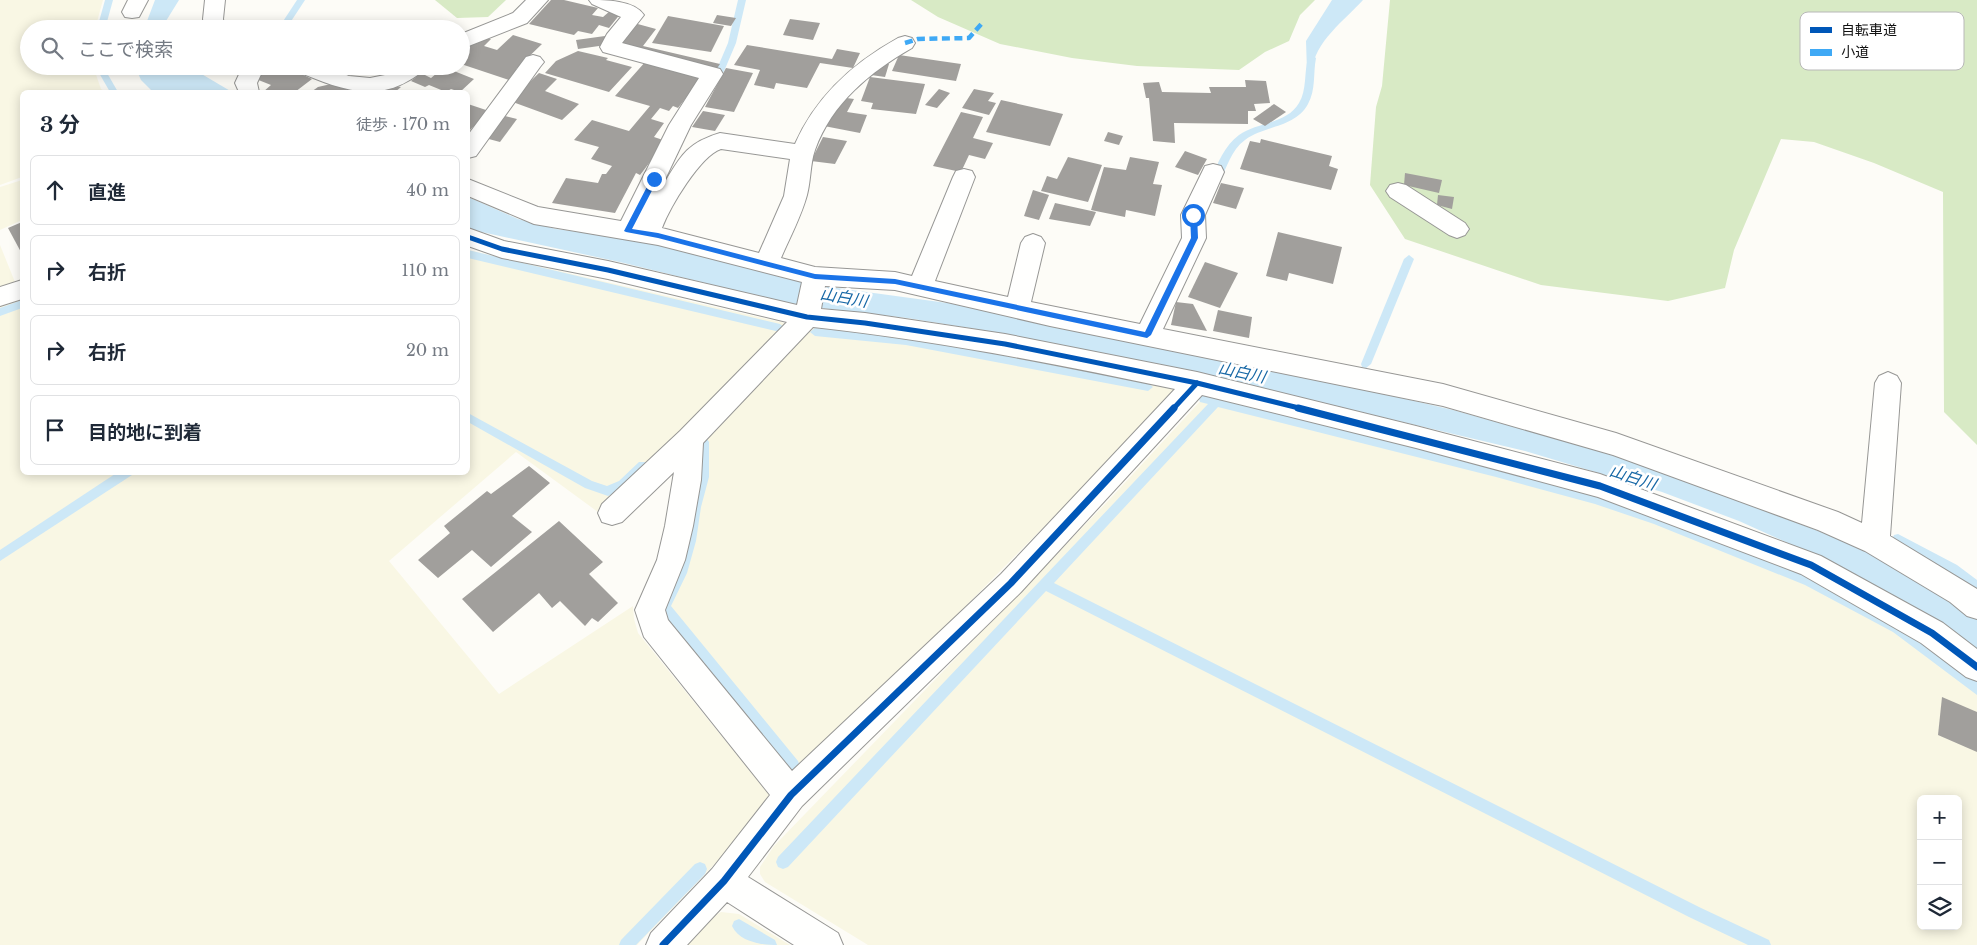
<!DOCTYPE html>
<html lang="ja">
<meta charset="utf-8">
<style>
:root{--surface:#fff;--page:#f6f6f7;--text:#1f2937;--muted:#747a83;--line:#e0e1e3}
body{margin:0;font-family:"Libre Baskerville","Noto Sans JP",serif;background:var(--page);color:var(--text)}
.controls{position:absolute;right:15px;bottom:15px;display:grid;overflow:hidden;border-radius:8px;box-shadow:0 2px 12px #0003}
.controls button{width:45px;height:45px;display:grid;place-items:center;padding:0;border:0;border-bottom:1px solid var(--line);background:var(--surface);color:var(--text);font:25px sans-serif}
.stop{position:absolute;width:15px;height:15px;margin:-11px;border:4px solid #1a73e8;border-radius:50%;background:#fff}
.stop.end{background:#1a73e8;border-color:#fff;box-shadow:0 1px 5px #0008}
.list{margin:0;padding:0;list-style:none}
h2{display:flex;justify-content:space-between;align-items:center;height:65px;margin:0;padding:0 20px;font-size:21px}
h2 small{font-size:16px;font-weight:400;color:var(--muted)}
.list li{display:grid;grid-template-columns:32px 1fr auto;gap:15px;align-items:center;box-sizing:border-box;height:70px;margin:0 10px 10px;padding:0 10px;border:1px solid var(--line);border-radius:8px}
.list b{display:block;font-size:19px;white-space:nowrap}
.list em{font-size:16px;font-style:normal;color:var(--muted)}
.icon{flex:none;width:28px;height:28px;fill:none;stroke:currentColor;stroke-width:2;stroke-linecap:round;stroke-linejoin:round}
.map{position:relative;flex:none;width:1977px;height:945px;overflow:hidden}
.search{position:absolute;background:var(--surface);box-shadow:0 2px 12px #0003;left:20px;top:20px;width:450px;height:55px;display:flex;align-items:center;gap:12px;box-sizing:border-box;padding:0 18px;border-radius:28px;color:var(--muted);font-size:19px}
.panel{position:absolute;background:var(--surface);box-shadow:0 2px 12px #0003;left:20px;top:90px;width:450px;height:385px;border-radius:8px}
.map>svg:first-child{display:block}
.farmland{fill:#f9f7e4;fill-rule:evenodd}
.forest{fill:#d8eac5}
.water{fill:#cde8f7}
.lines{fill:none;stroke-linecap:round;stroke-linejoin:round}
.stream{fill:#cde8f7;fill-rule:evenodd}
.building{fill:#a19f9c}
.minor-casing{stroke:#979795;stroke-width:2}
.minor{fill:#fffffe;fill-rule:evenodd}
.quiet{stroke:#3fa9f5;stroke-width:4.5;stroke-dasharray:8 4.5;stroke-linecap:butt}
.cycleway-far1-casing{stroke:#fff;stroke-width:8}
.cycleway-casing{stroke:#fff;stroke-width:10}
.cycleway-far1{stroke:#0057b8;stroke-width:5}
.cycleway{stroke:#0057b8;stroke-width:7}
.route{fill:#1a73e8}
.labels{text-anchor:middle;dominant-baseline:central;stroke-width:5;stroke-linejoin:round;paint-order:stroke}
.water-label{font-size:16px;font-style:italic;fill:#1768a6;stroke:#fff}
.key{fill:#fff;stroke:#b8b8b8;stroke-width:1}
.key-label{font-size:14px;fill:#111}
</style>
<div class="map">
<svg width="1977" height="945" viewBox="0 0 1977 945">
<rect width="100%" height="100%" fill="#fdfcf7"/>
<g class="farmland">
<polygon points="0,0 103,0 95,29 29,29 29,66 93,66 101,89 105,92 22,92 22,177 0,185"/>
<polygon points="22,180 22,220 0,230 0,187"/>
<polygon points="0,245 15,282 0,287"/>
<polygon points="468,250 785,323 784,327 602,515 516,452 389,561 499,694 633,606 634,619 638,633 771,797 773,803 637,945 0,945 0,305 22,297 22,472 468,472"/>
<polygon points="820,327 898,336 1020,357 1167,387 1173,389 1172,393 1100,470 857,716 794,775 663,617 697,443 810,329"/>
<path d="M1205 396 1523 474 1661 516 1824 583 1897 623 1977 684V945H868L765 882 760 874V867L774 846 1108 501ZM1921 799H1958V926H1921Z"/>
<polygon points="721,912 739,914 790,945 687,945 714,916"/>
</g>
<g class="forest">
<polygon points="435,0 506,0 488,17 457,18"/>
<polygon points="911,0 1315,0 1300,15 1289,41 1265,52 1239,70 1137,66 1072,58 1000,44 938,17"/>
<polygon points="1390,0 1977,0 1977,445 1944,412 1943,192 1874,163 1814,142 1781,139 1734,250 1725,288 1668,301 1541,285 1405,239 1370,185 1376,107 1382,86"/>
</g>
<g class="water">
<polygon points="155,0 179,0 166,21 166,29 144,29"/>
<path d="M1332 0H1363C1345 20 1314 42 1312 71H1307L1306 41Z"/>
<polygon points="135,66 188,66 232,92 153,92 141,80"/>
<polygon points="468,197 518,219 556,229 649,241 753,270 837,288 984,308 1265,366 1453,410 1593,449 1724,492 1852,545 1899,569 1977,618 1977,653 1832,563 1739,521 1662,492 1525,451 1180,369 988,331 907,318 795,305 624,263 468,229"/>
</g>
<g class="lines">
<g class="stream">
<polygon points="105,0 113,0 105,29 97,29"/>
<polygon points="297,0 305,0 286,29 278,29"/>
<polygon points="738,0 746,0 736,43 719,83 715,86 712,85 711,83 728,43"/>
<path d="M1312 55 1316 58C1313 73 1316 90 1308 104 1295 128 1265 125 1245 140 1231 150 1227 168 1219 182H1213L1211 180C1217 164 1225 145 1239 135 1257 122 1287 124 1299 103 1307 90 1304 72 1308 58Z"/>
<polygon points="95,66 103,66 118,92 110,92"/>
<polygon points="468,250 780,324 785,328 780,332 468,258"/>
<polygon points="1409,255 1414,259 1371,364 1366,368 1362,367 1361,364 1404,259"/>
<polygon points="22,300 22,308 0,316 0,308"/>
<polygon points="815,328 906,337 1148,383 1153,387 1148,391 906,345 815,336 810,332"/>
<polygon points="1204,395 1496,467 1595,494 1661,516 1813,577 1901,624 1977,681 1977,695 1893,632 1805,585 1654,524 1595,504 1496,477 1218,407 1054,583 1699,907 1769,940 1771,945 1748,945 1689,917 1046,591 788,867 783,869 778,867 776,862 778,857 1208,404 1200,402 1199,399 1200,396"/>
<polygon points="468,413 592,481 607,486 619,481 639,462 647,462 649,465 627,487 608,496 585,488 468,422"/>
<polygon points="703,437 707,439 709,442 709,477 701,507 696,541 687,573 671,606 798,761 800,766 798,771 793,772 788,771 658,607 675,572 684,541 689,507 697,477 697,442 699,439"/>
<polygon points="118,472 133,472 132,475 0,561 0,550"/>
<polygon points="1898,534 1957,565 1977,580 1977,592 1949,573 1894,543 1892,539 1894,535"/>
<polygon points="700,862 705,864 707,869 705,874 636,945 619,945 621,940 695,864"/>
<path d="M739 919 775 940 777 945C762 945 739 942 732 926L734 921Z"/>
</g>
</g>
<g class="building">
<polygon points="551,0 564,0 598,8 592,15 603,17 610,11 621,13 609,28 599,25 592,34 578,31 574,35 529,24"/>
<polygon points="717,15 736,18 731,26 713,23"/>
<polygon points="668,16 724,26 711,52 652,43"/>
<polygon points="790,19 820,23 813,40 783,35"/>
<polygon points="634,23 656,29 643,46 720,64 716,70 615,46"/>
<polygon points="513,35 542,44 516,69 519,71 509,80 461,64 461,49 469,45 484,38 491,39 484,46 497,50"/>
<polygon points="605,36 606,45 578,49 576,40"/>
<polygon points="747,45 832,59 837,49 860,53 853,68 820,63 807,88 776,83 774,89 754,85 760,70 734,65"/>
<polygon points="578,51 608,58 606,60 632,67 609,92 545,73 556,61"/>
<polygon points="899,55 961,64 956,81 892,71"/>
<polygon points="646,61 702,77 678,108 673,106 669,111 660,108 651,119 664,123 654,137 666,141 640,175 636,173 615,213 552,203 566,178 598,183 602,174 606,174 612,166 591,159 599,147 574,140 592,120 629,131 650,106 615,96"/>
<polygon points="877,62 889,64 885,77 871,75"/>
<polygon points="272,66 284,66 312,79 295,92 263,92 271,85 256,79"/>
<polygon points="321,66 352,66 341,75"/>
<polygon points="726,68 753,73 734,112 705,107"/>
<polygon points="442,69 449,69 474,79 460,92 451,89 446,92 429,85 425,87 411,81 421,73 431,78"/>
<polygon points="539,73 557,79 545,91 579,104 562,120 510,101"/>
<polygon points="870,77 925,84 916,114 871,109 873,103 861,101"/>
<polygon points="1245,80 1266,81 1270,103 1254,104 1256,111 1248,111 1248,124 1174,123 1175,143 1153,141 1149,98 1146,98 1143,83 1159,82 1162,92 1211,93 1209,87 1246,87"/>
<polygon points="331,84 355,92 311,92 318,87"/>
<polygon points="396,86 401,87 395,92 371,92"/>
<polygon points="939,89 950,93 937,108 925,105"/>
<polygon points="974,89 994,93 988,101 996,103 989,115 962,108"/>
<polygon points="839,97 854,99 847,112 867,115 860,133 824,126"/>
<polygon points="1001,100 1063,114 1050,146 986,132"/>
<polygon points="468,104 489,111 468,132"/>
<polygon points="1274,104 1286,112 1265,126 1253,119"/>
<polygon points="703,111 725,115 715,131 692,127"/>
<polygon points="961,112 983,117 973,138 993,143 985,159 969,155 961,172 933,166"/>
<polygon points="501,115 517,119 500,142 485,138"/>
<polygon points="1108,132 1123,136 1119,145 1104,141"/>
<polygon points="823,137 847,141 835,164 811,161"/>
<polygon points="1261,139 1332,156 1329,166 1338,169 1331,190 1240,169 1250,141 1260,143"/>
<polygon points="1185,151 1207,159 1198,175 1175,167"/>
<polygon points="1068,157 1102,165 1088,202 1041,191 1047,176 1057,179"/>
<polygon points="1130,157 1159,162 1153,184 1162,185 1155,216 1126,210 1125,217 1091,210 1104,167 1126,170"/>
<polygon points="1405,173 1442,180 1439,193 1404,185"/>
<polygon points="1221,183 1244,188 1236,209 1213,203"/>
<polygon points="1033,190 1049,195 1039,220 1024,216"/>
<polygon points="1438,195 1454,197 1452,209 1437,205"/>
<polygon points="1055,203 1096,212 1090,226 1049,219"/>
<polygon points="22,222 22,254 8,228"/>
<polygon points="1278,232 1342,247 1333,284 1289,273 1287,281 1266,276"/>
<polygon points="1205,262 1238,273 1220,308 1188,297"/>
<polygon points="1176,302 1193,304 1207,331 1171,325"/>
<polygon points="1218,310 1252,317 1249,338 1213,331"/>
<polygon points="529,466 550,483 512,516 532,532 491,567 472,550 438,578 418,560 450,533 444,526 487,491 491,494"/>
<polygon points="559,521 603,562 589,574 618,603 598,622 592,618 585,626 560,601 552,608 539,593 493,632 462,599"/>
<polygon points="1942,697 1977,712 1977,752 1938,735"/>
</g>
<g class="lines">
<defs>
<g id="minor">
<polygon points="128,0 148,0 139,17 132,18 125,17 122,12"/>
<polygon points="205,0 225,0 223,19 225,29 205,29 203,19"/>
<polygon points="526,0 548,0 527,23 461,49 461,34 513,13"/>
<path d="M589 0C606 0 634 0 644 15L622 43 720 69 723 74 691 125 660 190C679 160 683 144 720 133L795 144C816 96 853 63 898 38L905 36 912 38 915 43 912 48C870 72 832 103 815 150 810 164 811 180 807 195 801 217 790 237 781 258L815 267 895 272 912 276 953 177 956 171 964 169 972 171 975 177 935 281 1008 297 1021 243 1025 237 1033 234 1041 237 1045 243 1031 302 1140 324 1182 238 1181 215 1205 166 1213 164 1221 166 1224 172 1205 215 1206 238 1163 329 1443 384 1616 433 1838 512 1862 523 1875 383 1879 376 1888 372 1897 376 1901 383 1890 536 1977 589V619L1967 616 1950 602 1865 551 1818 530 1613 455 1443 406 1050 326 895 290 825 286 821 309 865 313 1005 334 1197 372 1416 426 1600 474 1821 556 1943 623 1977 649V681L1966 677 1921 643 1801 574 1598 497 1416 448 1202 395 1021 592 802 806 748 877 838 933 843 945H794L727 902 687 945H646L651 933 712 869 770 795 644 637 635 610 657 560 665 526 674 472 622 522 612 525 602 522 598 513 602 504 680 431 787 322 608 279 502 258 468 246V228L504 241 608 261 797 305 802 282 658 245 534 224 468 196V179L538 207 621 221 669 125 699 78 603 52 600 47 607 34 621 17 592 4ZM721 149 790 159 784 196 759 253 662 228C670 207 700 156 721 149ZM813 327C935 340 1055 364 1175 389L1001 574 792 771 668 620 665 610 685 560 693 526 701 480 703 443Z"/>
<polygon points="533,55 540,57 544,62 540,67 476,156 468,158 468,135 526,57"/>
<polygon points="239,66 260,66 263,70 257,83 259,92 239,92 235,83 241,70"/>
<path d="M293 66H323L349 76 370 78 385 75 400 66H426C422 73 415 77 408 81 371 103 332 86 296 71Z"/>
<polygon points="1398,183 1406,185 1465,223 1469,229 1465,235 1457,238 1449,235 1390,197 1386,191 1390,185"/>
<polygon points="22,280 22,299 0,306 0,287"/>
</g>
</defs>
<use href="#minor" class="minor-casing"/>
<use href="#minor" class="minor"/>
<polyline class="quiet" points="905,43 918,39 969,38 983,22"/>
<defs>
<g id="cycleway-far1">
<polyline points="468,237 502,249 608,270 807,317 865,323 1005,344 1197,383 1303,409"/>
<polyline points="1173,409 1197,383"/>
</g>
<g id="cycleway">
<polyline points="1298,408 1600,486 1811,565 1932,633 1977,667"/>
<polyline points="663,945 724,881 791,795 1011,583 1174,408"/>
</g>
</defs>
<use href="#cycleway-far1" class="cycleway-far1-casing"/>
<use href="#cycleway" class="cycleway-casing"/>
<use href="#cycleway-far1" class="cycleway-far1"/>
<use href="#cycleway" class="cycleway"/>
</g>
<polygon class="route" points="654,177 658,179 632,229 658,233 815,274 895,279 1145,332 1191,238 1190,215 1193,212 1197,215 1198,238 1151,335 1147,338 895,284 815,279 658,238 626,232 624,231 651,179"/>
<g class="labels">
<g class="water-label">
<text transform="translate(844 297) rotate(10)">山白川</text>
<text transform="translate(1242 372) rotate(12)">山白川</text>
<text transform="translate(1633 477) rotate(18)">山白川</text>
</g>
</g>
<rect x="1800" y="12" width="164" height="58" rx="8" class="key"/>
<rect x="1810" y="27" width="22" height="6" fill="#0057b8"/>
<rect x="1810" y="49" width="22" height="7" fill="#3fa9f5"/>
<g class="key-label">
<text x="1841" y="35">自転車道</text>
<text x="1841" y="57">小道</text>
</g>
</svg>
<div class="controls">
<button>+</button>
<button>−</button>
<button><svg class="icon" aria-label="layers" viewBox="0 0 24 24"><path d="M12 4l9 5-9 5-9-5zM3 14l9 5 9-5"/></svg></button>
</div>
<div class="stop" style="left:1193px;top:215px"></div>
<div class="stop end" style="left:654px;top:179px"></div>
<div class="search"><svg class="icon" aria-label="search" viewBox="0 0 24 24"><circle cx="10" cy="10" r="6"/><path d="M15 15l6 6"/></svg>ここで検索</div>
<section class="panel">
<h2>3 分<small>徒歩 · 170 m</small></h2>
<ul class="list">
<li><svg class="icon" aria-label="ahead" viewBox="0 0 24 24"><path d="M12 20V5M6 11l6-6 6 6"/></svg><div><b>直進</b></div><em>40 m</em></li>
<li><svg class="icon" aria-label="right" viewBox="0 0 24 24"><path d="M7 20v-9h11M14 6l5 5-5 5"/></svg><div><b>右折</b></div><em>110 m</em></li>
<li><svg class="icon" aria-label="right" viewBox="0 0 24 24"><path d="M7 20v-9h11M14 6l5 5-5 5"/></svg><div><b>右折</b></div><em>20 m</em></li>
<li><svg class="icon" aria-label="arrive" viewBox="0 0 24 24"><path d="M6 21V4h12l-3 4 3 4H6"/></svg><div><b>目的地に到着</b></div></li>
</ul>
</section>
</div>
